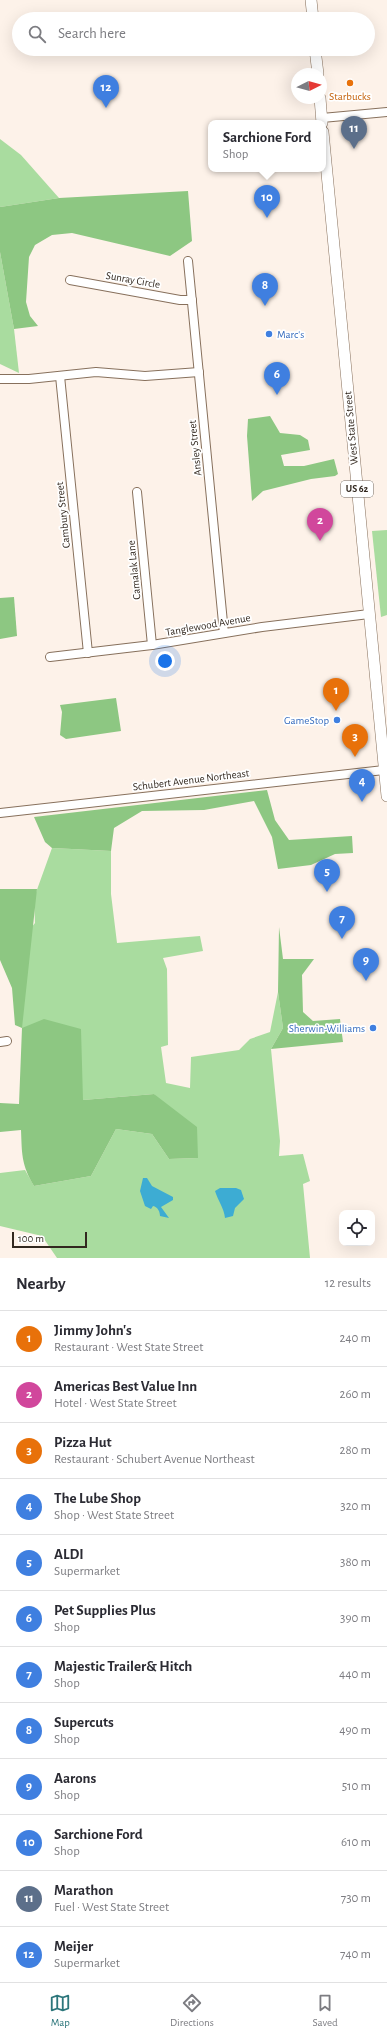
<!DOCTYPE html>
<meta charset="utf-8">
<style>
:root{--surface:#fff;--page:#f2f2f3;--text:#2b2b33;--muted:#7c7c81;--line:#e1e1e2;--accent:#2c767b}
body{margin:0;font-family:"Alegreya Sans",sans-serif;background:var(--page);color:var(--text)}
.controls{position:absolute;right:12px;bottom:12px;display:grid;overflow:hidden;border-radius:8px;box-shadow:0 4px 16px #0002}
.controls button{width:36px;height:36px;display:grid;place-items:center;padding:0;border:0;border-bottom:1px solid var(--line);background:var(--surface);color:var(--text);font:20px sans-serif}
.compass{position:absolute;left:291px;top:68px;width:36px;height:36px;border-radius:50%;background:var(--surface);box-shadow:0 4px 16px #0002;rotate:84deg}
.scale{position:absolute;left:12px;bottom:10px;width:75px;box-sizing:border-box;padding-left:4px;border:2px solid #32281f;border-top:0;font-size:11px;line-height:14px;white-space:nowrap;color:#32281f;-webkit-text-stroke:3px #fff;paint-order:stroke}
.you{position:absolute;left:165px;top:661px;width:14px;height:14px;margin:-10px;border:3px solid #fff;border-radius:50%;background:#1a73e8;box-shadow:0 0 0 6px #1a73e833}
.badge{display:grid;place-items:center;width:26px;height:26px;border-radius:50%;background:var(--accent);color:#fff;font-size:13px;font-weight:700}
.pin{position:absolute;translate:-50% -33px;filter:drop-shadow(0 1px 2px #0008)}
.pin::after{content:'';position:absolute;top:21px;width:14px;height:12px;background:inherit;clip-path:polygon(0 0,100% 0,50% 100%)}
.popup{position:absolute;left:208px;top:120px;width:118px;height:52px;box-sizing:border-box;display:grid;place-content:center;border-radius:8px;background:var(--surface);filter:drop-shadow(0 1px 3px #0005);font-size:13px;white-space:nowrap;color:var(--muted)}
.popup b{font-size:15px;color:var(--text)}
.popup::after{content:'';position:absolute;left:50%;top:100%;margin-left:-8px;border:8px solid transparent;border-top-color:var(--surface)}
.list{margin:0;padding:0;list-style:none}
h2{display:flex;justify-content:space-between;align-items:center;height:52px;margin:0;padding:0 16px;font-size:17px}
h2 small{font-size:13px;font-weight:400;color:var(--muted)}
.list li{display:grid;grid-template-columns:26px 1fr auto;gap:12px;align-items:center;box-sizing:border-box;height:56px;padding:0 16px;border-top:1px solid var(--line)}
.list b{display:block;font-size:15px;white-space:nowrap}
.list p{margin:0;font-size:13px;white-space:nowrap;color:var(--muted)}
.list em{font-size:13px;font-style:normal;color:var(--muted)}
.icon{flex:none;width:22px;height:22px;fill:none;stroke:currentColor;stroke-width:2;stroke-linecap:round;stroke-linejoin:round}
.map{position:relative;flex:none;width:387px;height:1258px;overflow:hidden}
.search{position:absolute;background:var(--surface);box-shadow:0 4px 16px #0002;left:12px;right:12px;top:12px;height:44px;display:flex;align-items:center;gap:10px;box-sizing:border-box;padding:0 14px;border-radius:22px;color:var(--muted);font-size:15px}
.sheet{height:724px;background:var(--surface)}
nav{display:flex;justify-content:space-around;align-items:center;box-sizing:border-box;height:56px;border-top:1px solid var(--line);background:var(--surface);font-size:11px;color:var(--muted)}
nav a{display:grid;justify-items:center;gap:2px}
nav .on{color:var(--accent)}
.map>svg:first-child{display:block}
.green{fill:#a9dc9f}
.forest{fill:#8dc782}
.water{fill:#3dacd3}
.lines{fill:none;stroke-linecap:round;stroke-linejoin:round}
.minor-casing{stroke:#87705c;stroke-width:10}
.highway-casing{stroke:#87705c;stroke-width:12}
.minor{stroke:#fff;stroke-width:8}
.highway{stroke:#fff;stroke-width:11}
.food-dot{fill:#e8710a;stroke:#fff;stroke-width:1.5}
.shop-dot{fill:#3f7fe0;stroke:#fff;stroke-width:1.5}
.labels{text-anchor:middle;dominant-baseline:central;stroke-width:3.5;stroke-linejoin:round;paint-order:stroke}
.shield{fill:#fff;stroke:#706862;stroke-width:1}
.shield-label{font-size:10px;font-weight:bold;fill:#32281f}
.food-label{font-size:11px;fill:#c56008;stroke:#fff}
.street-label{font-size:11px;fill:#32281f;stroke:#fff}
.shop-label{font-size:11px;fill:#366cbe;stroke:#fff;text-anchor:end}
</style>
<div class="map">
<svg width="387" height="1258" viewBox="0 0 387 1258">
<rect width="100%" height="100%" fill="#fdf2e9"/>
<g class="green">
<polygon points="0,139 21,155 59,198 0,207"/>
<polygon points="0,252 14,329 19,373 0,364"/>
<polygon points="387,530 387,615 381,617 372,531"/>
<polygon points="52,848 111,851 111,894 117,943 200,936 203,951 163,958 167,969 168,1045 161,1047 166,1083 190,1088 191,1057 239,1050 250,1039 270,1032 278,992 283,1028 271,1049 280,1141 279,1156 303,1154 310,1181 303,1184 310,1258 57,1258 42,1236 0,1226 0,1173 25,1170 34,1186 91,1176 116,1129 152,1134 169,1159 198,1158 154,1094 83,1100 22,1028 15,949 35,923 34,898"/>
</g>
<g class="forest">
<polygon points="188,191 192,241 170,256 72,233 52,235 35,245 29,257 26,302 30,316 38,326 14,329 0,252 0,207 59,198"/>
<polygon points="270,416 280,433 300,435 308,440 310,450 281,455 284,466 304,466 334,459 338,474 335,476 311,479 263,491 252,501 247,436 248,419"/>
<polygon points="14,597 17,636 0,639 0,598"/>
<polygon points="116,698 121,731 66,739 60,735 62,712 60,705"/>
<polygon points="267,790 275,820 289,840 352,836 353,853 335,854 311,865 278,869 272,837 254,801 204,810 142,811 114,828 111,851 52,848 45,842 34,817"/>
<path d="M0 889H37L22 1028 44 1019 81 1029 83 1100 154 1094 197 1127 198 1158 169 1159 152 1134 116 1129 91 1176 34 1186C21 1164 22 1153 21 1130L0 1132V1103L19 1104 22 1028 15 1025 12 988 0 960Z"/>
<polygon points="279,927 283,959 314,959 302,975 303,1012 313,1021 340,1019 343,1042 271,1049 283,1028 278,992"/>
</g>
<g class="water">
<path d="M143 1178H147L152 1186 173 1197V1200L161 1207 169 1218 160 1216C160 1212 158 1207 153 1206L151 1209 145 1206 140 1191Z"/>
<path d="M220 1188H236L241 1190 244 1199 235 1208 233 1216 225 1218C224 1208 218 1201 215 1191Z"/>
</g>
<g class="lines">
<defs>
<g id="minor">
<polyline points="322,118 387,112"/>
<polyline points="188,261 224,633"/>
<polyline points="70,280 180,300 192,300"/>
<polyline points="60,376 88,653"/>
<polyline points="0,379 29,379 96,372 145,376 199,372"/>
<polyline points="137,492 152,645"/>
<polyline points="50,657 152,645 262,627 369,614"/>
<polyline points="0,813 384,770"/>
<polyline points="0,1042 7,1041"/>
</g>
<g id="highway">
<polyline points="311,0 313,19"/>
<polyline points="315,49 318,74"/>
<polyline points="320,98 322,123"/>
<polyline points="323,132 387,796"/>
</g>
</defs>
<use href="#minor" class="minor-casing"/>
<use href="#highway" class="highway-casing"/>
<use href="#minor" class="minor"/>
<use href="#highway" class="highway"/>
</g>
<circle class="food-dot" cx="350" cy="83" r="4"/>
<g class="shop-dot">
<circle cx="269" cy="334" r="4"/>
<circle cx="337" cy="720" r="4"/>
<circle cx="373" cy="1028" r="4"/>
</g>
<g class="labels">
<rect class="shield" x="341" y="481" width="32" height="16" rx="3"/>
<g class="shield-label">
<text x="357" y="489">US 62</text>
</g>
<g class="food-label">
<text x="350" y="96">Starbucks</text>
</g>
<g class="street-label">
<text transform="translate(133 280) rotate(10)">Sunray Circle</text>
<text transform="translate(351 428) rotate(-95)">West State Street</text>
<text transform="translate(195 448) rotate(-96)">Ansley Street</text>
<text transform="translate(63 515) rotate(-96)">Cambury Street</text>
<text transform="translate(134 570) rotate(-96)">Camalak Lane</text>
<text transform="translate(208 625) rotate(-10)">Tanglewood Avenue</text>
<text transform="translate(191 780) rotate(-7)">Schubert Avenue Northeast</text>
</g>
<g class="shop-label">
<text x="277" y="334" text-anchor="start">Marc's</text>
<text x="329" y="720">GameStop</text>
<text x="365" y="1028">Sherwin-Williams</text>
</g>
</g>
</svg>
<div class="controls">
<button><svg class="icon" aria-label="locate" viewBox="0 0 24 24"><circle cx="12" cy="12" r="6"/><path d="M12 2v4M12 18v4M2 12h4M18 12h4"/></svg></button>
</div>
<svg class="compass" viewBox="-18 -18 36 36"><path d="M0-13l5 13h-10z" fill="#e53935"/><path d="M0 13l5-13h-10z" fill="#7c7c81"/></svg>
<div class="scale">100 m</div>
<div class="you"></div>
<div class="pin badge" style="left:336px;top:711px;background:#e8710a">1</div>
<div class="pin badge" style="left:320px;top:541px;background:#d1479c">2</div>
<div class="pin badge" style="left:355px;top:757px;background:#e8710a">3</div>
<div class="pin badge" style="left:362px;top:802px;background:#3f7fe0">4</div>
<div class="pin badge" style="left:327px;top:892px;background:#3f7fe0">5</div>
<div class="pin badge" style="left:277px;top:395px;background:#3f7fe0">6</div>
<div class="pin badge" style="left:342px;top:939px;background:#3f7fe0">7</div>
<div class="pin badge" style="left:265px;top:306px;background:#3f7fe0">8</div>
<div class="pin badge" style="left:366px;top:981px;background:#3f7fe0">9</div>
<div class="pin badge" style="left:267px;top:218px;background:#3f7fe0">10</div>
<div class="popup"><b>Sarchione Ford</b>Shop</div>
<div class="pin badge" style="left:354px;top:149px;background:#5c6f8a">11</div>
<div class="pin badge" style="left:106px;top:108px;background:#3f7fe0">12</div>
<div class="search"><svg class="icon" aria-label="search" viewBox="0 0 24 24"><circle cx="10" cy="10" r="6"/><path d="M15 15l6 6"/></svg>Search here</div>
</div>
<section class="sheet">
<h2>Nearby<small>12 results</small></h2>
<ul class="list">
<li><span class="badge" style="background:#e8710a">1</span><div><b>Jimmy John's</b><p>Restaurant · West State Street</p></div><em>240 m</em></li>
<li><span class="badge" style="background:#d1479c">2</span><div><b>Americas Best Value Inn</b><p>Hotel · West State Street</p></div><em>260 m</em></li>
<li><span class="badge" style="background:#e8710a">3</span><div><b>Pizza Hut</b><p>Restaurant · Schubert Avenue Northeast</p></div><em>280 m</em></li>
<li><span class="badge" style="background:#3f7fe0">4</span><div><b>The Lube Shop</b><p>Shop · West State Street</p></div><em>320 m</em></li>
<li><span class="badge" style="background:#3f7fe0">5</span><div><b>ALDI</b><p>Supermarket</p></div><em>380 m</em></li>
<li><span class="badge" style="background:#3f7fe0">6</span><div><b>Pet Supplies Plus</b><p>Shop</p></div><em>390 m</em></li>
<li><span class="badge" style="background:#3f7fe0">7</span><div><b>Majestic Trailer&amp; Hitch</b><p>Shop</p></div><em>440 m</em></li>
<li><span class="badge" style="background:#3f7fe0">8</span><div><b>Supercuts</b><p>Shop</p></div><em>490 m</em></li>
<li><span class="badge" style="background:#3f7fe0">9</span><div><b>Aarons</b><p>Shop</p></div><em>510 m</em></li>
<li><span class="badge" style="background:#3f7fe0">10</span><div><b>Sarchione Ford</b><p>Shop</p></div><em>610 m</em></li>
<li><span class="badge" style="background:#5c6f8a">11</span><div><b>Marathon</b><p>Fuel · West State Street</p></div><em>730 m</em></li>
<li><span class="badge" style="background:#3f7fe0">12</span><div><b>Meijer</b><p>Supermarket</p></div><em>740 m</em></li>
</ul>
</section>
<nav>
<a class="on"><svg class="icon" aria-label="map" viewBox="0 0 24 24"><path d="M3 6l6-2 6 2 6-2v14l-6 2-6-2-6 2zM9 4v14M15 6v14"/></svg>Map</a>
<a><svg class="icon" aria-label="directions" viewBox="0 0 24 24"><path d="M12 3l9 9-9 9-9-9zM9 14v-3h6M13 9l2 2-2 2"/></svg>Directions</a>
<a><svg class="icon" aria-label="saved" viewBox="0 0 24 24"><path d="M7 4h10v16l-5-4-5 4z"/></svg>Saved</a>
</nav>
